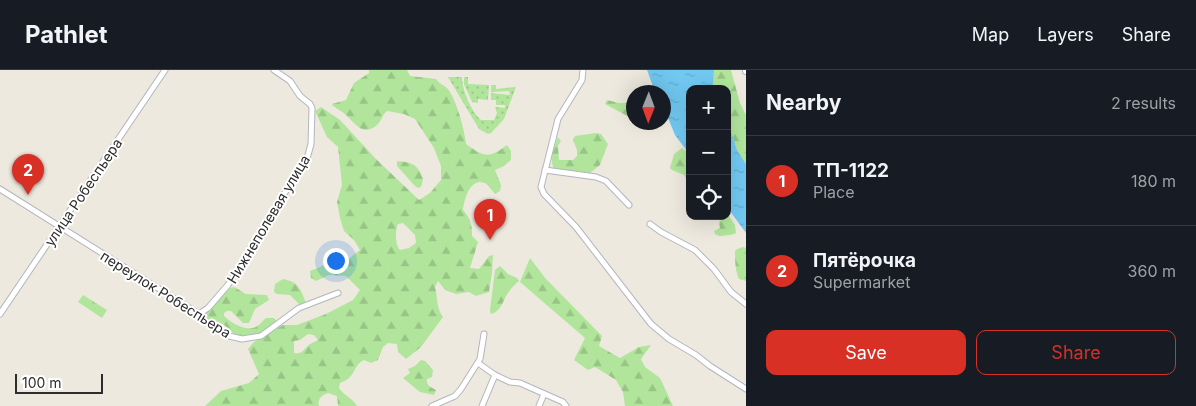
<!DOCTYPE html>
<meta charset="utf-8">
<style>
:root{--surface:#171b24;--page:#242831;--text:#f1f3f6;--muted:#9ea1a6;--line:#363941;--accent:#d93025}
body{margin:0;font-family:Inter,sans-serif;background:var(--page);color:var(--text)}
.controls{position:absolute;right:15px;top:15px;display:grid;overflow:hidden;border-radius:10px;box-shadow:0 5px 20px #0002}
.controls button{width:45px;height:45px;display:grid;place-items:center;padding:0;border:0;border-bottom:1px solid var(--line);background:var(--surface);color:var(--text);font:25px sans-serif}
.compass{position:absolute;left:626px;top:15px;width:45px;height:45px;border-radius:50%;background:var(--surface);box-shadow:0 5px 20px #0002;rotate:181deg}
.scale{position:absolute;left:15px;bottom:12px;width:88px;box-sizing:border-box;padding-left:5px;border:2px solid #2d2d2d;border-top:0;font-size:14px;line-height:18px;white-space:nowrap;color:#2d2d2d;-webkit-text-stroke:4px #fff;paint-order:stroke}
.you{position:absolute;left:335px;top:190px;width:18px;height:18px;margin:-12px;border:4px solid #fff;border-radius:50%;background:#1a73e8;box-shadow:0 0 0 8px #1a73e833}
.badge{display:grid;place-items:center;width:32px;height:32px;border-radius:50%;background:var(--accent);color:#fff;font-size:16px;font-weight:700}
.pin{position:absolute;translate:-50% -41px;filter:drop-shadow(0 1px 2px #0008)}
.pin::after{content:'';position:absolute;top:26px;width:18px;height:15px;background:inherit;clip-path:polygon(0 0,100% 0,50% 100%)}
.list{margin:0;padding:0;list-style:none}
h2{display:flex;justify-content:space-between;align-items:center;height:65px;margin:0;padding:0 20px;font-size:21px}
h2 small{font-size:16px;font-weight:400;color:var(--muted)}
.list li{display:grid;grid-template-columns:32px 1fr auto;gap:15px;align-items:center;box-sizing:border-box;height:90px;padding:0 20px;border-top:1px solid var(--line)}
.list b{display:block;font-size:19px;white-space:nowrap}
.list p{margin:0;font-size:16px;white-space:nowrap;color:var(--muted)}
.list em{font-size:16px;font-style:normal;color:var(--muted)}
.actions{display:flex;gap:10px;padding:15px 20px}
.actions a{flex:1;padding:11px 0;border:1px solid var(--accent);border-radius:10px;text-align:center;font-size:18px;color:var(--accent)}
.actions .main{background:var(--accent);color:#fff}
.icon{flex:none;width:28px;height:28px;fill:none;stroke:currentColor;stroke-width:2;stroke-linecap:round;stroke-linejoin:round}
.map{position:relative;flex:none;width:746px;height:336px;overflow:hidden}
header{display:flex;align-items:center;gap:30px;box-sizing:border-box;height:70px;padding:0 25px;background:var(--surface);border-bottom:1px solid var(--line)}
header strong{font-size:24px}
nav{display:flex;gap:28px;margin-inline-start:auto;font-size:18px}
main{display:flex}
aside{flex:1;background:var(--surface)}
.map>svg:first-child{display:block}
.grass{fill:url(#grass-dots)}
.forest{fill:url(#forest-firs);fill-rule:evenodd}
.park{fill:url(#park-tufts)}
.water{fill:url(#water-ripples)}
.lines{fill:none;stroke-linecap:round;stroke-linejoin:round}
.minor-casing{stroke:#b3b5c0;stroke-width:7}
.tertiary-casing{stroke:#b3b5c0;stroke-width:8}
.minor{stroke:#fff;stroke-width:5}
.tertiary{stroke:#fff;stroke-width:6}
.labels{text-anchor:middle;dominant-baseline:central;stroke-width:4;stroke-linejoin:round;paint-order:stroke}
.street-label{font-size:14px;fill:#2d2d2d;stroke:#fff}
</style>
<header>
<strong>Pathlet</strong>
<nav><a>Map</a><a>Layers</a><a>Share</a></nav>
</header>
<main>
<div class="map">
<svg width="746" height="336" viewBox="0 0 746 336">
<defs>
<pattern id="grass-dots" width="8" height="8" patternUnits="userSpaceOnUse" patternTransform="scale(1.25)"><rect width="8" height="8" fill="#b0e59b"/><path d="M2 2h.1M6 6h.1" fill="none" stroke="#98c586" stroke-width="1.8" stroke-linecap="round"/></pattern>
<pattern id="forest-firs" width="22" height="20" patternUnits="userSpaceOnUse" patternTransform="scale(1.25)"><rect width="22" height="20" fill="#b0e59b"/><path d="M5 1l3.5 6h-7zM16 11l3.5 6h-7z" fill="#98c586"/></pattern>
<pattern id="park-tufts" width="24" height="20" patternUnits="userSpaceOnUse" patternTransform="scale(1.25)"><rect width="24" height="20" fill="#b0e59b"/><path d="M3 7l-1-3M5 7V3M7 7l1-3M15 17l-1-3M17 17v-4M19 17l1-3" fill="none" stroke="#98c586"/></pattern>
<pattern id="water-ripples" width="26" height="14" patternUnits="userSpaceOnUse" patternTransform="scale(1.25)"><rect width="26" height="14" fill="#71c8f1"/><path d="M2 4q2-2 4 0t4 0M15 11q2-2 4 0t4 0" fill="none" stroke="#62accf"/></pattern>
</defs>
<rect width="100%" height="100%" fill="#eee9df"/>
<g class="grass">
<path d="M448 7H462C462 21 472 42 481 50H494L497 43 495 37 505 38V35H496V30H491V23L510 25 509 21 491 22V15H496V19L516 17 504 49 491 63 488 64 479 59Z"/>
<polygon points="464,7 468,7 468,14 489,15 488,30 478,29 478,33 472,32 464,14"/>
</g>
<g class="forest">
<path d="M369 0H407L410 6 436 9C440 15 447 16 450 22 458 36 464 58 466 74 484 87 489 89 507 75L511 81V90L504 96 495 100 501 115 500 121 495 124 487 114C485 113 482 112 479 112 468 114 464 131 463 140 471 149 472 154 472 166L478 172 470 198 479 199 489 186 493 185 492 203 489 222 476 226 469 222 456 224 445 220 438 211 435 217C438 228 436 238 443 247L421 277 406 289 398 282 397 274 388 273 383 277 378 290 371 293 364 290C352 296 357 307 340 313L339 318C344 326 353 328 357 336H338L337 326 328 323C322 325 317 329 319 336H205L221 321 249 313 259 304 248 279 254 272 283 255H297L326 244 353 230 360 220 346 206 329 205 316 211 311 208 310 201 325 195 343 193 360 180 354 170 344 161 340 148 337 132 342 115 338 77 327 67 315 41 321 37 340 50 375 88 419 130 430 123 441 110V96L434 78 415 49 404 44 387 41C382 45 382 50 378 54 363 68 356 54 346 45 342 41 337 39 333 36L332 34 346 30 354 13 369 3ZM403 153 415 165 416 173 409 178 400 180C395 175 395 160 398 154ZM308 264 314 265 318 270C315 272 313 272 310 274 304 278 303 285 294 283V271L300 270Z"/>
<polygon points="714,0 731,0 740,33 746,45 746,94 737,80 730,58 727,56 727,19 713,19"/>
<polygon points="607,30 619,33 633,33 633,49 605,34"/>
<path d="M596 63 601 64 608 74 600 95 590 103 556 101C548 93 554 77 558 67L561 71 558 76 559 90H573L577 86V80L573 70 575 66Z"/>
<path d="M682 78C694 85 690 102 690 115L684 105 672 100 670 98 674 84Z"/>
<path d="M397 91C411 92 418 94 423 109L421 117 418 118 415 116 397 96Z"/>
<path d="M727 143 735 155 736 163C734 165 722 166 719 166L715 164 714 161 720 158 719 153 721 146H727Z"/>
<path d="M743 177 746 178V211L739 209C735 200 735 191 735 181L737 179Z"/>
<polygon points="530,188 546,209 602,266 599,276 620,288 639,277 651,275 641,289 645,297 660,308 673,336 625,336 623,322 616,310 595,297 588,300 574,290 585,268 520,212"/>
<path d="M500 196 508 204 517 208 519 211C515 214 511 218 508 223 503 230 501 242 491 244L490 240 495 200Z"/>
<path d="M283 209C300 212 301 221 306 233L300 235 290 225 277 224 274 222 275 214Z"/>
<path d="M234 217 246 224 267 225 269 230 255 239 249 253H243L231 241H227L224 243V246C231 253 248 263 257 256 261 254 263 250 266 248H274L276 250C271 264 248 269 235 264 230 262 227 257 223 254L212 253 206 249C205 237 222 227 230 218Z"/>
<path d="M421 290 425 291 433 300 432 307 427 309C426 316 431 317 436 320L434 325 420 322 403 308 410 303 408 299 415 296Z"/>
</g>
<polygon class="park" points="83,225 107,240 102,248 78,232"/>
<g class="water">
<polygon points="647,0 714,0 713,19 690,19 690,85 675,65 664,38 664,22 655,22"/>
<polygon points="727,56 730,58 737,80 746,94 746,163 727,137"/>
</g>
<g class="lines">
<defs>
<g id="minor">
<polyline points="583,0 582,10 558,49 541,117 544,124 576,157 651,254 669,269 696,285 710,296 746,319"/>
<polyline points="545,100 596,107 606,111 629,135"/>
<polyline points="0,119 199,244 205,251 229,266 242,269 261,266 299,238 338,223"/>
<polyline points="650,154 661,162 695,180 714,199 731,222 746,234"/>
<polyline points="0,244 165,0"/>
<polyline points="199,244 208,238 228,215 308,85 311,74 312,38 310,34 300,26 290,11 274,0"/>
<polyline points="478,293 495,305 510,312 520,313 563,332 566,336"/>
<polyline points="432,336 455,326 461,319 480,289 484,264"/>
<polyline points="482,336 495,305"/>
<polyline points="539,336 544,324"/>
</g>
<polyline id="tertiary" points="746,0 746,1"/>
</defs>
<use href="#minor" class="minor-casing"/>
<use href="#tertiary" class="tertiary-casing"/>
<use href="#minor" class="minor"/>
<use href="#tertiary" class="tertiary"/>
</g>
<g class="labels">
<g class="street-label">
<text transform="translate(83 122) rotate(-56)">улица Робеспьера</text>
<text transform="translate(268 149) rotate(-59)">Нижнеполевая улица</text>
<text transform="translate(166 224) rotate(32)">переулок Робеспьера</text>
</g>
</g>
</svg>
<div class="controls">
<button>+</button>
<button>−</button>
<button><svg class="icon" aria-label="locate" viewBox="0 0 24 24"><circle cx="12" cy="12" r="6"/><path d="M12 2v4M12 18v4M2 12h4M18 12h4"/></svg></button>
</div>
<svg class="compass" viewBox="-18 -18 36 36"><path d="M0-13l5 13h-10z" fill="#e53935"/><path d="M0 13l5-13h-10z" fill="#9ea1a6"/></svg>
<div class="scale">100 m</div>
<div class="you"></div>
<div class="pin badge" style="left:490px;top:170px">1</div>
<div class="pin badge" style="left:28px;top:125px">2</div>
</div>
<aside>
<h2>Nearby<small>2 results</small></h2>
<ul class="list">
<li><span class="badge">1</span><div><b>ТП-1122</b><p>Place</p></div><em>180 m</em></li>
<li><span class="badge">2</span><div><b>Пятёрочка</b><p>Supermarket</p></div><em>360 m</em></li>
</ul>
<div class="actions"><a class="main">Save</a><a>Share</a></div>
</aside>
</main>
